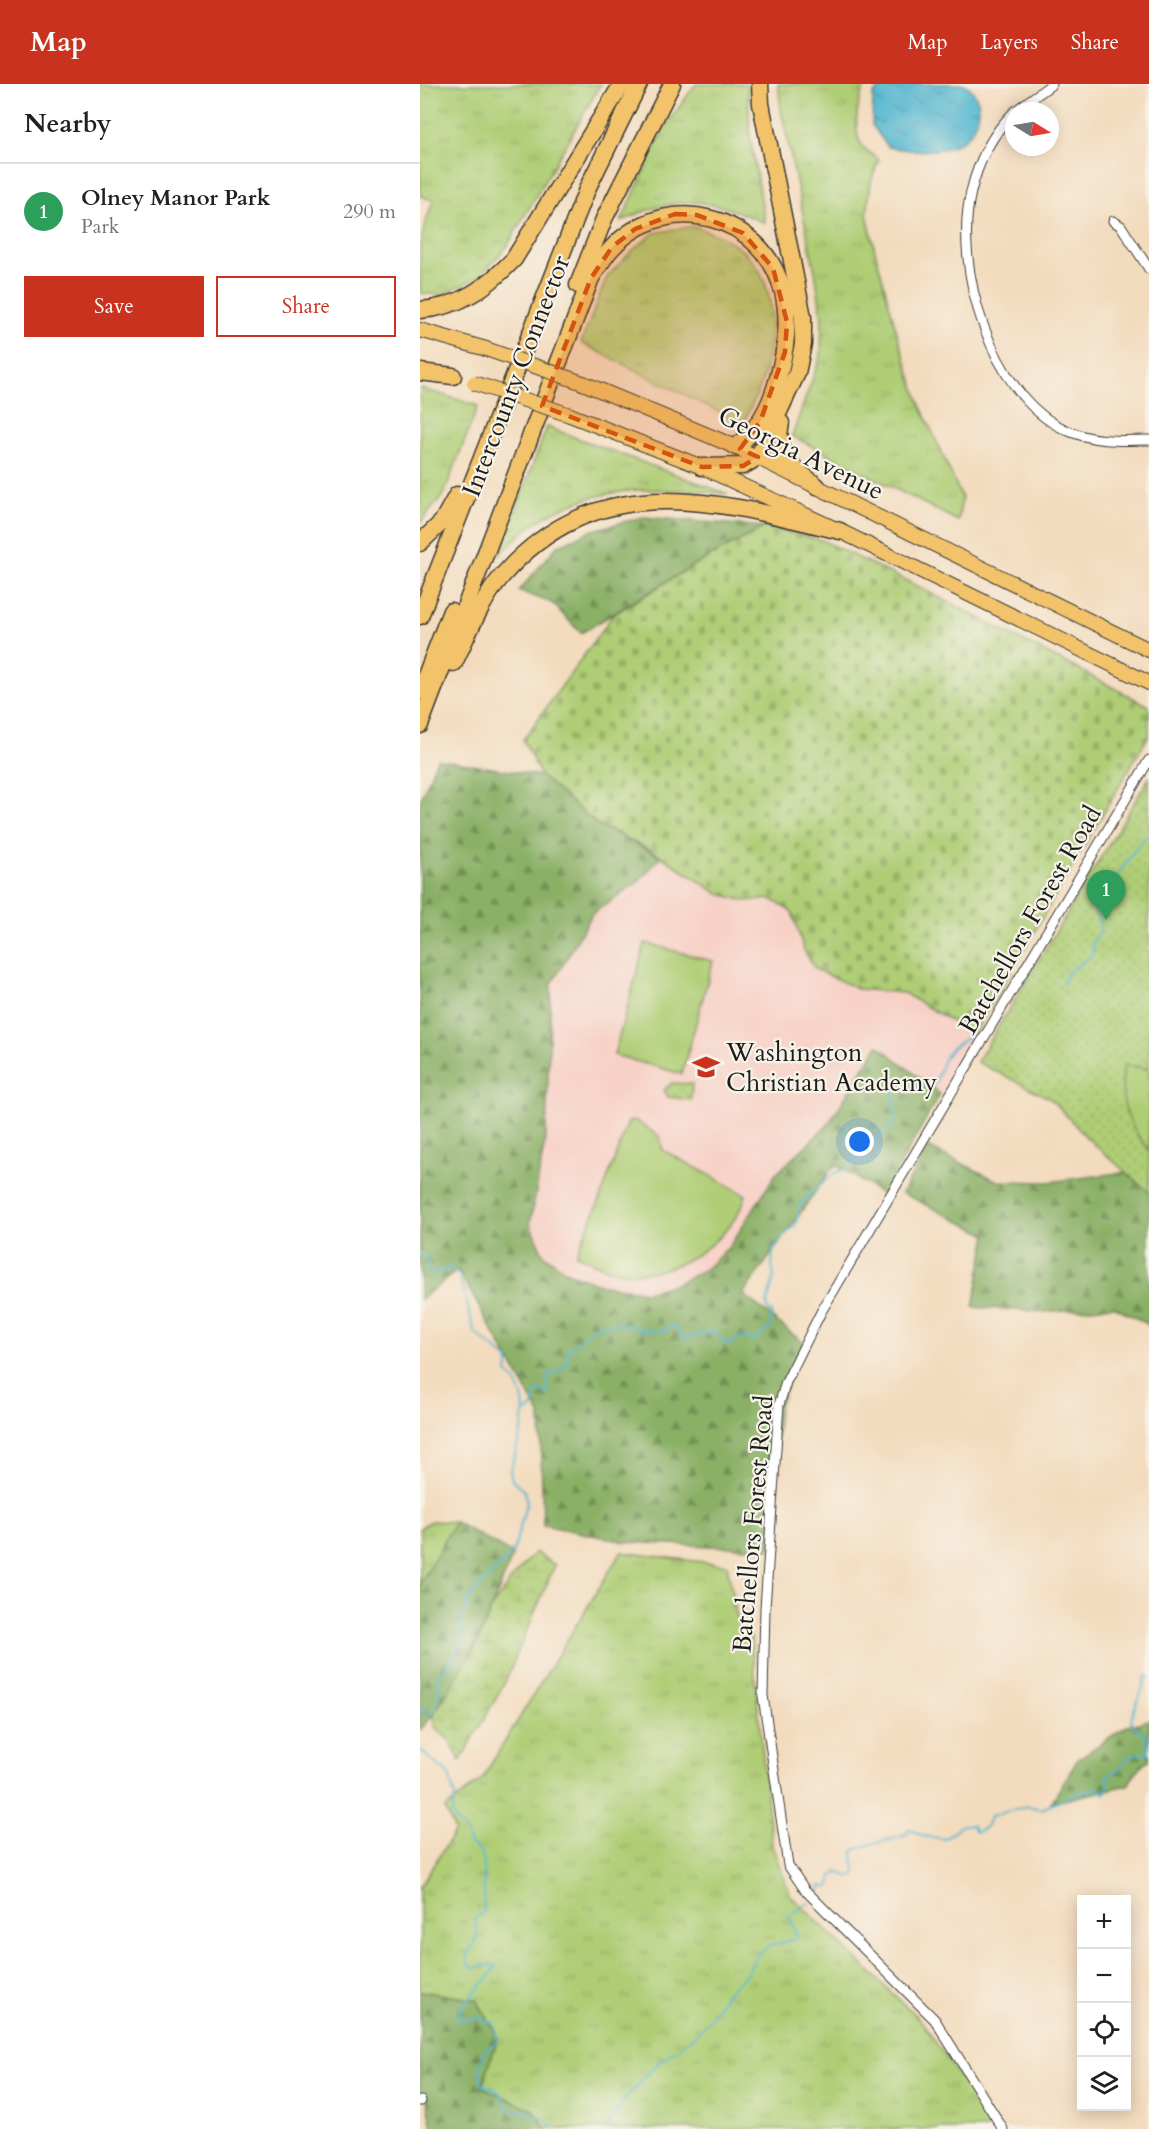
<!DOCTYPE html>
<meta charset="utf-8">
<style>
:root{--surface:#fff;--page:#f2f2f2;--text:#202124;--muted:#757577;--line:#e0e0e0;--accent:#c8321e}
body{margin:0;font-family:Cardo,serif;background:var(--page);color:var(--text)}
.controls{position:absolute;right:18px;bottom:18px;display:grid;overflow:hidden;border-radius:0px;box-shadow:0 3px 15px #0003}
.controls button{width:54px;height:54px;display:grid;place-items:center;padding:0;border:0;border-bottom:2px solid var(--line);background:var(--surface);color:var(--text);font:30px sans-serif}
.compass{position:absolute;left:585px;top:18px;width:54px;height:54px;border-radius:50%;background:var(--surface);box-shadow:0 3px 15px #0003;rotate:101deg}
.you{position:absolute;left:440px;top:1058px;width:21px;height:21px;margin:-15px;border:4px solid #fff;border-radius:50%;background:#1a73e8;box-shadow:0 0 0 9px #1a73e833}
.badge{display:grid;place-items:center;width:39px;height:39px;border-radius:50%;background:var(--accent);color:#fff;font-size:20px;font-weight:700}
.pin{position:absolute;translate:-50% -50px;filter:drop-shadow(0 2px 3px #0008)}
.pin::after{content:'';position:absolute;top:32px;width:21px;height:18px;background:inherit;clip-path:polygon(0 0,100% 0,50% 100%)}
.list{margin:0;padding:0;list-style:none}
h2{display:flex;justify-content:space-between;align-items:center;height:78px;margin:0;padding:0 24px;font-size:26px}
h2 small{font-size:20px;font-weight:400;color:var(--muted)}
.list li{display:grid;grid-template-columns:39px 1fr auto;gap:18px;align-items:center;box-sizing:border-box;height:96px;padding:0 24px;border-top:2px solid var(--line)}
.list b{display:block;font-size:22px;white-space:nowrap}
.list p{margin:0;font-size:20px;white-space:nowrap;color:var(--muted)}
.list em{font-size:20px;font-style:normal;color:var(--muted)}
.actions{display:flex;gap:12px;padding:18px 24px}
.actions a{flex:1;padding:14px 0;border:2px solid var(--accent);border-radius:0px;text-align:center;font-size:21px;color:var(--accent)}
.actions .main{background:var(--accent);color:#fff}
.icon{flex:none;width:33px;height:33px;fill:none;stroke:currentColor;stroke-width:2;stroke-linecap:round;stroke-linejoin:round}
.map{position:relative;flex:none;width:729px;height:2045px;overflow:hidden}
header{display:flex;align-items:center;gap:36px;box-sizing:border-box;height:84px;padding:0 30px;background:var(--accent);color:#fff}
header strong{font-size:28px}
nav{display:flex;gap:33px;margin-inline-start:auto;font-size:21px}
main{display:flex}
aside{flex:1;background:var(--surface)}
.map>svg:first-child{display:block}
.built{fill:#f7d1c6}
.grass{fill:url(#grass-tufts);stroke:#657448;stroke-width:1.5}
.forest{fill:url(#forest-firs);stroke:#536641;stroke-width:1.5}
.wetland{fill:url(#wetland-marsh);stroke:#657448;stroke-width:1.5}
.cemetery{fill:url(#cemetery-stones);stroke:#657448;stroke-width:1.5}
.park{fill:url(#park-dots);stroke:#657448;stroke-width:1.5}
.pitch{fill:#aecd75;stroke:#657448;stroke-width:1.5}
.water{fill:url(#water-ripples);stroke:#366876;stroke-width:1.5}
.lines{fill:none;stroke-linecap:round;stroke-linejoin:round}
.stream{stroke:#50b5cf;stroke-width:2}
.minor-casing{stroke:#3c3934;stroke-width:11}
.primary-casing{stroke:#3c3934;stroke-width:16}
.motorway-casing{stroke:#3c3934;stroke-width:19}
.minor{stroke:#fff;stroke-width:9}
.primary{stroke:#f2c36a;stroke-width:14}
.motorway{stroke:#f2c36a;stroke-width:16}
.primary-bridge-casing{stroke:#3c3934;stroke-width:16;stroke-linecap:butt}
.primary-bridge{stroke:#f2c36a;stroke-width:14}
.marked{fill:#d4530e;fill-opacity:0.2;stroke:#d4530e;stroke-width:4.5;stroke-dasharray:12 8;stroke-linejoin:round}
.labels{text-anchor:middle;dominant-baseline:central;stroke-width:4.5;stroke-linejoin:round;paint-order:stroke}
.street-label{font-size:26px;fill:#1c1c1c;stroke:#f7f3e8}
.poi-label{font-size:26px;fill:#1c1c1c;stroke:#f7f3e8;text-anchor:start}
</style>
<header>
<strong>Map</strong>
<nav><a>Map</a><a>Layers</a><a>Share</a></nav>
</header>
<main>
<aside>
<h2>Nearby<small></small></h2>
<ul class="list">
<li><span class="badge" style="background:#2e9e5b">1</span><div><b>Olney Manor Park</b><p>Park</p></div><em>290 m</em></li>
</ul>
<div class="actions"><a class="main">Save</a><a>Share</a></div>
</aside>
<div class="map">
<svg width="729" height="2045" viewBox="0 0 729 2045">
<defs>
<pattern id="grass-tufts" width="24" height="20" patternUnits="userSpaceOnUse" patternTransform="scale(1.5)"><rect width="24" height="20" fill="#aecd75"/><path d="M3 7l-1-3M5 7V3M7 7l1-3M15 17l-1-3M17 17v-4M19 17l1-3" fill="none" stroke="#95af65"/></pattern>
<pattern id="forest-firs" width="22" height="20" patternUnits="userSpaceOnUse" patternTransform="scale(1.5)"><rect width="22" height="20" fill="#8ab066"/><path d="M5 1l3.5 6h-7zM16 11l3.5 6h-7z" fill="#708e53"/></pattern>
<pattern id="wetland-marsh" width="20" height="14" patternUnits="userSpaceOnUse" patternTransform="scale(1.5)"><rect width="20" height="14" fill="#aecd75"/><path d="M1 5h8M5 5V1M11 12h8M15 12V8" fill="none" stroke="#95af65"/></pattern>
<pattern id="cemetery-stones" width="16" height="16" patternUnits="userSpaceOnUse" patternTransform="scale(1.5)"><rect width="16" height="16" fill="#aecd75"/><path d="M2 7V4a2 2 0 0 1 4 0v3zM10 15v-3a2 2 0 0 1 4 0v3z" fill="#95af65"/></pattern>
<pattern id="park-dots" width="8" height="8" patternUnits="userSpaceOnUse" patternTransform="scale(1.5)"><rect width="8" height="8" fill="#aecd75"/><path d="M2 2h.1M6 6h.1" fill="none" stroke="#95af65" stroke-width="1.8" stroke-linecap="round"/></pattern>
<pattern id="water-ripples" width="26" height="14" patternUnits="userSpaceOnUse" patternTransform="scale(1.5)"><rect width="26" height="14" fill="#50b5cf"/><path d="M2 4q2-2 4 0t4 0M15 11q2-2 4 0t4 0" fill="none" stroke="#4292a7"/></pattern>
</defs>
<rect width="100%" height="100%" fill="#f7f3e8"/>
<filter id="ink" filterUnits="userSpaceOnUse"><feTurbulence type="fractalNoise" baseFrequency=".0167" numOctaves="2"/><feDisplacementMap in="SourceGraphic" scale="12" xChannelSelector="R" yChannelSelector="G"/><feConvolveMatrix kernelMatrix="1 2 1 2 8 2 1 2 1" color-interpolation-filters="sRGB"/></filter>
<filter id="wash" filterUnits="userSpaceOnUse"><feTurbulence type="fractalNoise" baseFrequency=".008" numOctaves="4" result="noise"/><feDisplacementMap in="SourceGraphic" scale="24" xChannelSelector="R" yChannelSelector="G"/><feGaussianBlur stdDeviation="1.35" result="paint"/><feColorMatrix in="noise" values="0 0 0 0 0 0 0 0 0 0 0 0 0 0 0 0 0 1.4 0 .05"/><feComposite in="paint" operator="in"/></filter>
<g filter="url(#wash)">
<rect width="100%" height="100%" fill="#f3dbbe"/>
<polygon class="built" points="241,773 299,810 325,817 351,815 372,828 384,866 438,905 484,909 558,953 524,1010 457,961 408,1041 355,1091 310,1163 286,1185 256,1200 226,1208 179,1200 147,1188 123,1170 110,1140 126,1052 131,901 172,830 218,798"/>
<g class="grass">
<polygon points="0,0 181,0 86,164 59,193 21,211 0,209 0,158 13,116 0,112"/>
<path d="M276 0H328L330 53 345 139C290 114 256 109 201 138L244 44Z"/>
<path d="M358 0H446C438 14 432 44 441 60 444 66 454 71 459 76L451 97 447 130 455 167 479 257 501 323 542 414 538 437 372 352 401 271 402 234 395 187 361 26Z"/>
<path d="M275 142C295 150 315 157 330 174 358 204 354 257 343 294 339 309 329 325 323 340L161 259 187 193 212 167 234 149Z"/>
<polygon points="0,304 58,322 24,410 0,439"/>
<path d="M127 343 308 410C240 402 166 400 108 444 98 452 88 463 78 472Z"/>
<polygon points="11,1437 35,1438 0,1500 0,1444"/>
<polygon points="201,1468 307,1481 318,1539 331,1553 352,1762 371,1812 502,1938 571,2040 568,2045 126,2045 114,2026 61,2004 78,1953 57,1916 0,1907 0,1802 35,1747 25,1725 62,1695"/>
</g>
<g class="forest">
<polygon points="223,433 345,443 271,483 161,549 132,519 99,507 137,462 173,446"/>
<polygon points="17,675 121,692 177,740 241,773 218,798 172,830 131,901 126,1052 110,1140 123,1170 147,1188 179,1200 226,1208 256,1200 286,1185 310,1162 355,1091 408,1041 458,961 520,1010 463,1111 415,1080 323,1210 385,1260 359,1321 350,1465 206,1458 123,1441 120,1330 38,1186 0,1216 0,717"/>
<polygon points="508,1063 578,1097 629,1098 729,1085 729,1241 694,1222 624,1228 553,1223 567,1151 482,1109"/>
<path d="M35 1438 93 1470C69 1532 45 1596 0 1646V1500Z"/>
<polygon points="729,1636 729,1677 720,1682 708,1701 631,1719 658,1675 705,1643"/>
<polygon points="0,1907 57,1916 78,1953 62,2003 114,2026 126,2045 13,2045 6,2012 0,2011"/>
</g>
<polygon class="wetland" points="115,1468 135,1481 85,1598 40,1677 31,1658 14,1642 14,1630 58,1559 72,1523 90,1497"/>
<polygon class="cemetery" points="345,443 401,456 497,502 729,622 729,651 554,951 484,909 438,905 395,885 384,866 372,828 351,815 325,817 299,810 233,767 177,740 121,692 103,656 193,531 271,483"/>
<g class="park">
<polygon points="729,694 729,1108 667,1054 631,1015 557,978"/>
<polygon points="252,999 272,1000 271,1016 248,1013 244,1006"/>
</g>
<g class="pitch">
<polygon points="225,859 293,877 262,990 194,971"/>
<path d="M704 981 729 985V1066C707 1040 698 1016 704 981Z"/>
<path d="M215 1036 240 1053 243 1066 326 1111C311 1157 260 1190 212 1189 192 1189 173 1179 156 1170L179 1118 208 1038Z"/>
</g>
<path class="water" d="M467 0H545C554 6 560 17 559 27 552 73 504 69 468 63L452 41 453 10Z"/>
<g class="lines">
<g class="stream">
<path d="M643 900 648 888 672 871 673 859 681 845 674 822 680 803C705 794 709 766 729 750"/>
<path d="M0 1170 8 1175V1186L14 1190 28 1184 39 1190 55 1249 89 1276 87 1289C118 1315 98 1356 90 1388L92 1395 105 1408 107 1417 94 1466 46 1518V1525L41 1533C46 1555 34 1578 17 1592L20 1603 16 1626 11 1629 7 1626 0 1627"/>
<path d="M105 1329 113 1323 116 1308 120 1306 127 1309 128 1290 140 1288 147 1278 149 1264C162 1257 165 1248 179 1240L184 1243 193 1239 219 1243 220 1246 246 1247 250 1241 256 1243 264 1255 293 1247 307 1261 321 1253 335 1256 350 1244 352 1228H349L347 1221 354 1193 352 1180 354 1162 376 1140 380 1120 414 1089 427 1085 476 1036 473 1006 485 1007 507 1000 511 1004C521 993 519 978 530 966 535 961 543 958 549 952"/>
<path d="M0 1666 29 1691 35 1713 32 1728 36 1738 46 1746 49 1759 61 1769 64 1777V1828L55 1835C61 1858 50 1859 47 1878L54 1884 70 1880 77 1883 42 1923 36 1936 59 1934 73 1939 77 1949V1958L65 1965 60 1983 62 2001C77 2003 83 2010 87 2025 105 2026 124 2030 134 2045"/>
<path d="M399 1808 401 1802 409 1803 413 1792 418 1787 428 1793 435 1792C436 1783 432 1776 433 1767 441 1761 473 1756 486 1751L489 1745 503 1752 525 1755 542 1741H552L556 1748 566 1743 571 1732 607 1722 622 1725 653 1711 677 1704 685 1710 689 1701 687 1693 700 1684 711 1671 729 1668 726 1652 711 1638C713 1622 723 1612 725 1593H729"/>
<polyline points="186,2045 198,2023 241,1976 270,1956 288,1938 306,1910 327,1889 338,1869 350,1862 378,1854 369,1832 389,1819"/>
</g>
</g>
</g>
<g filter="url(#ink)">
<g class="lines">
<defs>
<g id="minor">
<polyline points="595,27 632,0"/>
<path d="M594 28C572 50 558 78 551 108 533 182 571 311 644 345 671 358 699 357 729 356"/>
<polyline points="693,137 701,142 729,185"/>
<polyline points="0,2017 1,2017"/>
<polyline points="583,2045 515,1936 385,1806 368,1781 343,1612 345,1524 359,1321 366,1298 401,1228 729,676"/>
</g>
<g id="primary">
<polyline points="0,246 66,265"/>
<polyline points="163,299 316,363 729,566"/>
<polyline points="150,331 282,383 420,447 729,599"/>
</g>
<g id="motorway">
<polyline points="158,201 184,135 252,0"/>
<path d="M0 226C39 224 68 202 94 175L202 0"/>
<polyline points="0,288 33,292"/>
<path d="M361 339C353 373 373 383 397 402"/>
<polyline points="282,383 323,382 338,373 377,289 383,260 383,233 341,20 340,0"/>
<polyline points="0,459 22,438 37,411"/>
<polyline points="0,532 168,103 219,0"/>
<path d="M34 579C48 550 61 517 82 492 178 382 297 417 420 447"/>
<polyline points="0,607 31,527"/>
<path d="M0 641 171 194C178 184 184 172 192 164 246 105 344 130 363 208 370 237 366 265 358 294 351 321 338 346 316 363"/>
</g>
</defs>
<use href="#minor" class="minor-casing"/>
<use href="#primary" class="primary-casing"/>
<use href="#motorway" class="motorway-casing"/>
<use href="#minor" class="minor"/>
<use href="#primary" class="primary"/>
<use href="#motorway" class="motorway"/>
<defs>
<g id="primary-bridge">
<polyline points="66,265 163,299"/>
<polyline points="54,299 150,331"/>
</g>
</defs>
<use href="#primary-bridge" class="primary-bridge-casing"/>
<use href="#primary-bridge" class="primary-bridge"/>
</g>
</g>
<path class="marked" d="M255 130 277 131 323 149 353 184 367 238 365 268 340 338 320 365 338 373 323 382 282 383 122 322 171 194 192 163 215 145Z"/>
<defs>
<symbol id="school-bare" viewBox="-9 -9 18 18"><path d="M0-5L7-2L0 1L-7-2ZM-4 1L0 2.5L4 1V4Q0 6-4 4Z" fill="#c8321e" stroke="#f7f3e8" stroke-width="2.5" paint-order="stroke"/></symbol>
</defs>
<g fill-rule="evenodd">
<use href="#school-bare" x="267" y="964" width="38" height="38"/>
</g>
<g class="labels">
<g class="street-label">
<text transform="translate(96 292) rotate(-69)">Intercounty Connector</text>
<text transform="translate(381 369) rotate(26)">Georgia Avenue</text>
<text transform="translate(610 836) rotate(-60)">Batchellors Forest Road</text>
<text transform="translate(333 1440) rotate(-85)">Batchellors Forest Road</text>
</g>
<g class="poi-label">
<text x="306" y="968">Washington<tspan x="306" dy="30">Christian Academy</tspan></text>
</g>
</g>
</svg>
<div class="controls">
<button>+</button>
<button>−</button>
<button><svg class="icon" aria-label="locate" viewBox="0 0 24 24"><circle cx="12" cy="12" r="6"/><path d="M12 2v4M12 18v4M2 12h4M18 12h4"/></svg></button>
<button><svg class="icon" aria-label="layers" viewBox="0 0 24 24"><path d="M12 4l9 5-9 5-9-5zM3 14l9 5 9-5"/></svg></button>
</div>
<svg class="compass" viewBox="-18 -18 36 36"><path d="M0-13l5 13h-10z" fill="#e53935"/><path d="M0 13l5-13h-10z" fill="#757577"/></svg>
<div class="you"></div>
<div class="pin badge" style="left:686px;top:836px;background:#2e9e5b">1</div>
</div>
</main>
